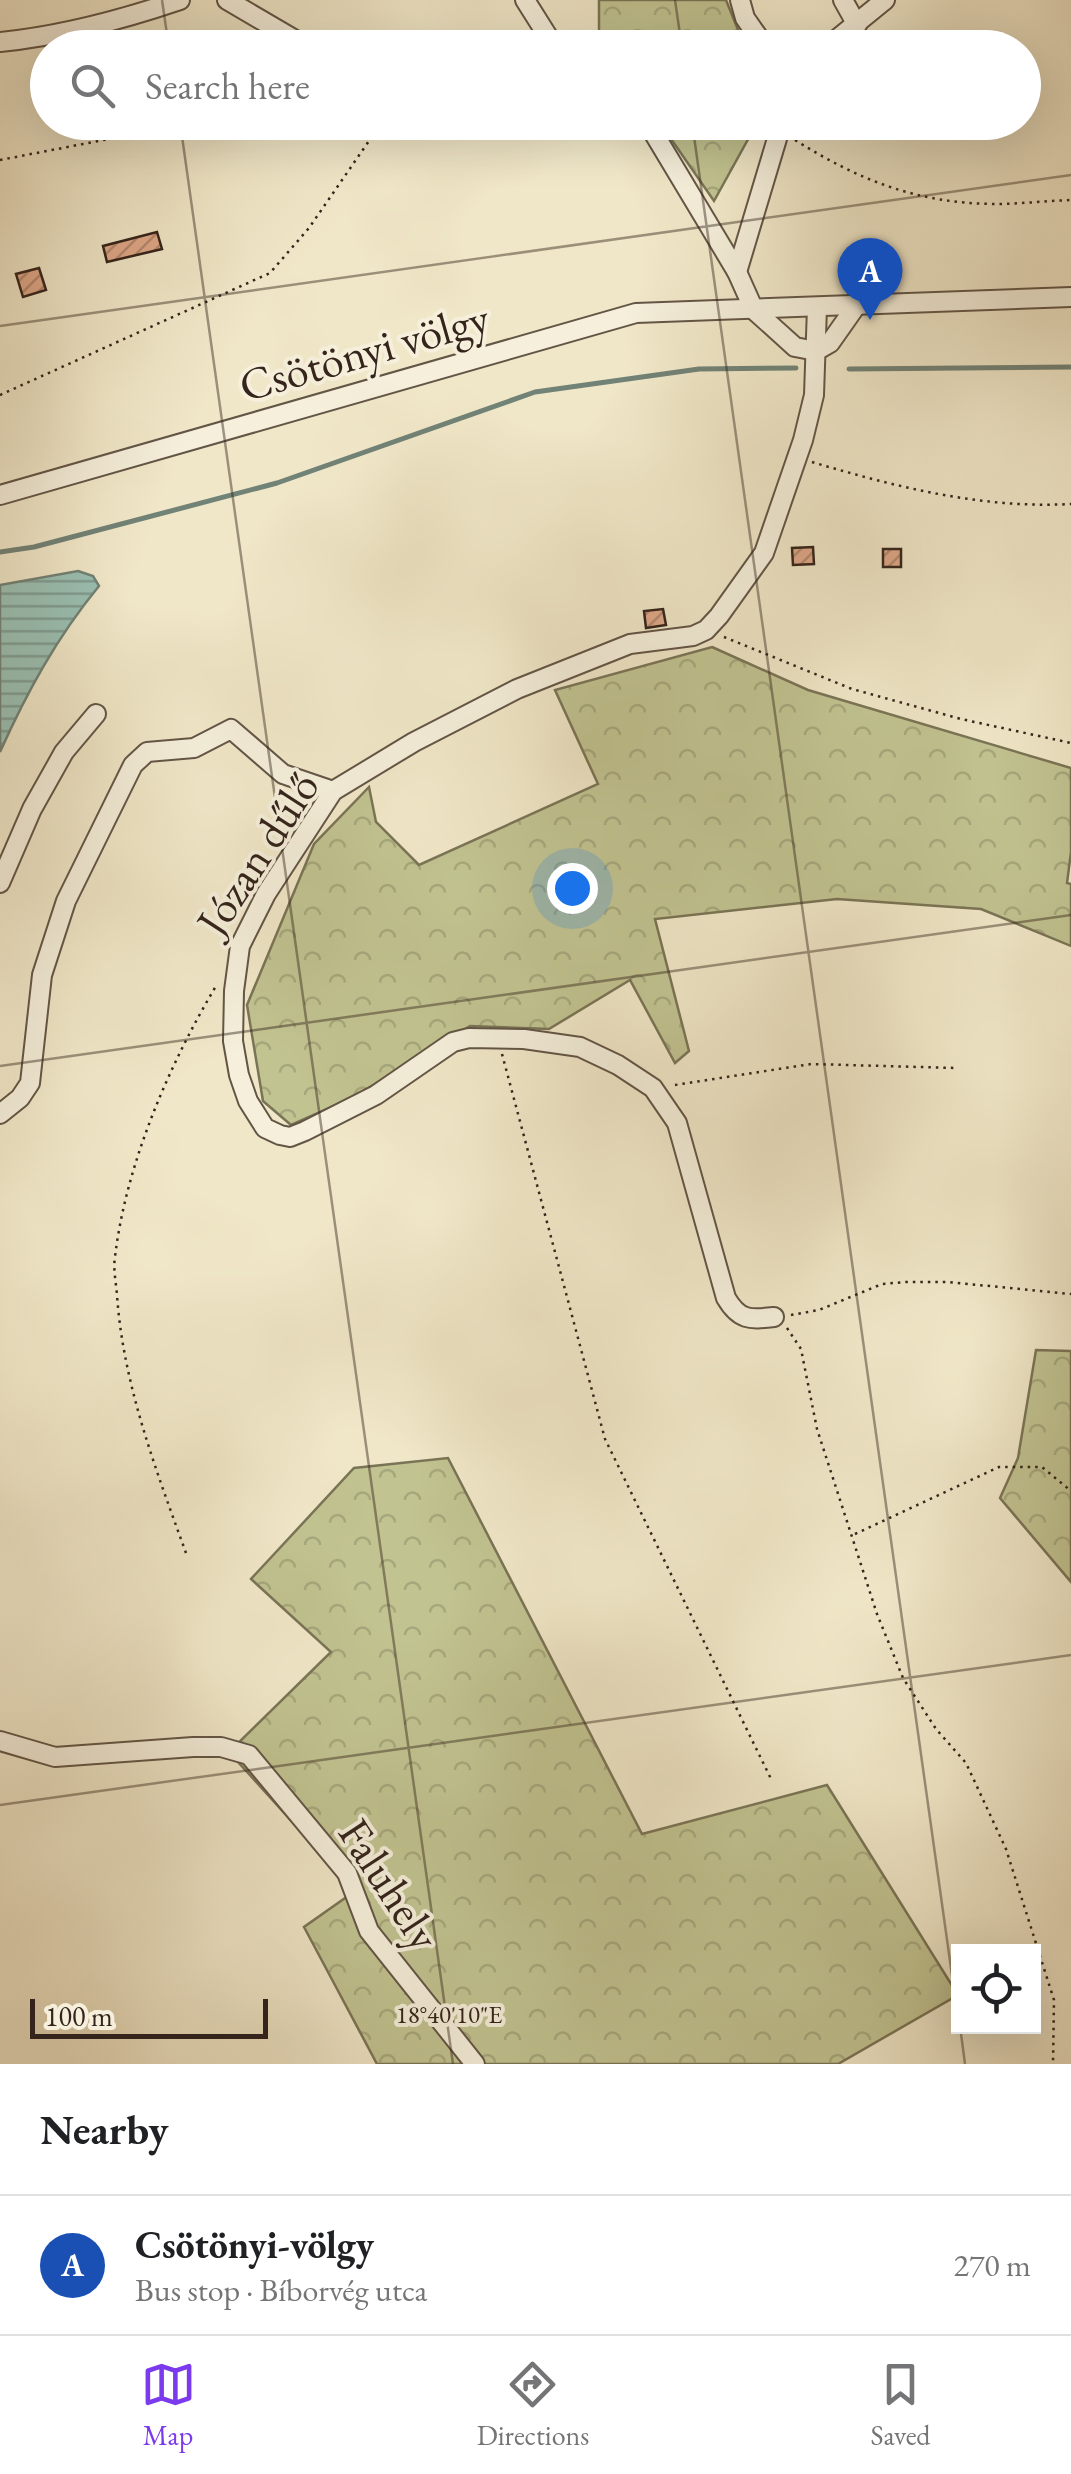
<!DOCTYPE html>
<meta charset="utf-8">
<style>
:root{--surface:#fff;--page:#f2f2f2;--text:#202124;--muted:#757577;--line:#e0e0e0;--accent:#7c3aed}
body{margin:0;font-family:"EB Garamond",serif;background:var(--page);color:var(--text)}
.controls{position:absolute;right:30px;bottom:30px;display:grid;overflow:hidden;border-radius:0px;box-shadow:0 10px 40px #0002}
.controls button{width:90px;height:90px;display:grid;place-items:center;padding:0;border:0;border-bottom:2px solid var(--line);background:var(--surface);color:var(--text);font:50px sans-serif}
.scale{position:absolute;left:30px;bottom:25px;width:238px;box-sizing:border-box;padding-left:10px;border:5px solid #34241b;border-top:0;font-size:28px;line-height:35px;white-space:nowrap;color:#34241b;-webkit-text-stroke:8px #f5efdb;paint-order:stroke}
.you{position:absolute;left:572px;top:888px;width:35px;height:35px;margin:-25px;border:8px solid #fff;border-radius:50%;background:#1a73e8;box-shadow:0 0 0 15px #1a73e833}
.badge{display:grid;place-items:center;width:65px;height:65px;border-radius:50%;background:var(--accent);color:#fff;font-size:32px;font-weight:700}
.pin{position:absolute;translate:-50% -82px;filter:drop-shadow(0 2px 5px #0008)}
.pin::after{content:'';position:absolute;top:52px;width:35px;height:30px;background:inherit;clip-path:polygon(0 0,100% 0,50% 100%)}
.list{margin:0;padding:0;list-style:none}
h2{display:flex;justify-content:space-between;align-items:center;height:130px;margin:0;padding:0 40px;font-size:42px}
h2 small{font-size:32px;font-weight:400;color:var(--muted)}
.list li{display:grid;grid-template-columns:65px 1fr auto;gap:30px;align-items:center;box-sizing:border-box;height:140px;padding:0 40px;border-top:2px solid var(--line)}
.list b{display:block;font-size:38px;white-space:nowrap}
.list p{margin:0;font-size:32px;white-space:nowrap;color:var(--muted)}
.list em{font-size:32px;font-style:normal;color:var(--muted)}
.icon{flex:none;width:55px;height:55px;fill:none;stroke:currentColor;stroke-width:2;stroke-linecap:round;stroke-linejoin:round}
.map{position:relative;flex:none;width:1071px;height:2064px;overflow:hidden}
.search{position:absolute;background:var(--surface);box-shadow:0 10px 40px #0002;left:30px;right:30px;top:30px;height:110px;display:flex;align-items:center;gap:25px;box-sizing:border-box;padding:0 35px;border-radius:55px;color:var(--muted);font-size:38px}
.sheet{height:270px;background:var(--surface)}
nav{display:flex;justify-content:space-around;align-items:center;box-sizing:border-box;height:140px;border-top:2px solid var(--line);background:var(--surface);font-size:28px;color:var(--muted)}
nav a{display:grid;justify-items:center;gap:5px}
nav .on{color:var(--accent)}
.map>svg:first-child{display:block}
.forest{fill:url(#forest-crowns);stroke:#7a7456;stroke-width:2.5}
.water{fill:url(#water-rules);stroke:#718276;stroke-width:2.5}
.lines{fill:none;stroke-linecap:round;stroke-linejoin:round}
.stream{stroke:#718276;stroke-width:5}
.building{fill:url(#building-hatch);stroke:#34241b;stroke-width:2.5}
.minor-casing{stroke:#635546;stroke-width:22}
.path{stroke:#34241b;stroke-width:2.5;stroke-dasharray:2.5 5;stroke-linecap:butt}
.minor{stroke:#f5efdb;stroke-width:18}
.ticks{fill:none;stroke:#34241b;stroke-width:2.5;stroke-opacity:0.45}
.labels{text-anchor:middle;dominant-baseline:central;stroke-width:8;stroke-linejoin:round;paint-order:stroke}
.street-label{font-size:45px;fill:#34241b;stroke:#f5efdb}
.ticks-label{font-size:25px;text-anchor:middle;fill:#34241b;stroke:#f5efdb;stroke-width:8;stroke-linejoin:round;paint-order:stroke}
</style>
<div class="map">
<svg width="1071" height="2064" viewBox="0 0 1071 2064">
<defs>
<pattern id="forest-crowns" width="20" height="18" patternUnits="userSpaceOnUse" patternTransform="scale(2.5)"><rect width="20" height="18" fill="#c1c391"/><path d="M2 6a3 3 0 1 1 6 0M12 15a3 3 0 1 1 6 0" fill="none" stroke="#a6a77c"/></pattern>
<pattern id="water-rules" width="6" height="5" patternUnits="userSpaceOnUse" patternTransform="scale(2.5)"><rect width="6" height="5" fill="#9ac0b3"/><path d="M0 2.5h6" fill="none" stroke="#7e9c91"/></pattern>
<pattern id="building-hatch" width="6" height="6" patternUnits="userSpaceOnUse" patternTransform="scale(2.5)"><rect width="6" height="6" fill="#dea788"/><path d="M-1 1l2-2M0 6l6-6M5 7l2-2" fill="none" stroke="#b5886e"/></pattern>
</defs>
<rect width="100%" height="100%" fill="#f0e7c8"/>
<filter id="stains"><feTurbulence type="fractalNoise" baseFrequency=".002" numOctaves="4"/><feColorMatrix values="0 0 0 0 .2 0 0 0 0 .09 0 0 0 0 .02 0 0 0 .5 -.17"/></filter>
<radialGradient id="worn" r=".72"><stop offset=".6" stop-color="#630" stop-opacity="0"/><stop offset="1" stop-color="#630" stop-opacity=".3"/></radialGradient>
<g class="forest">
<polygon points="599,0 726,0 745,47 608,47 599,34"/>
<polygon points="660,123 757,123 714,201"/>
<polygon points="712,647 808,690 1071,768 1071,852 1067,883 1071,884 1071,946 981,909 837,899 655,919 689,1051 675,1063 630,980 549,1029 470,1026 352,1098 291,1125 263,1101 247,1005 314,844 369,787 376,822 419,865 598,784 555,690"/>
<polygon points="1036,1350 1071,1351 1071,1582 1000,1498 1018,1458"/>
<polygon points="448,1458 642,1834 827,1785 958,1995 838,2064 377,2064 304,1927 355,1891 229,1752 331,1652 251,1579 354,1468"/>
</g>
<path class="water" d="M78 571 93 576 99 586C57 637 27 692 0 752V585Z"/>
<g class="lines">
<g class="stream">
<polyline points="849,369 1071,367"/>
<polyline points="0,552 34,547 277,483 535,392 699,369 796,368"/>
</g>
</g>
<g class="building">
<polygon points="157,232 162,249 107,262 103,246"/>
<polygon points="39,268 46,290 23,297 16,274"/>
<polygon points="813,547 814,564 793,565 792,548"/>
<rect x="883" y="549" width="18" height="18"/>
<polygon points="663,609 666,625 646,628 644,611"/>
</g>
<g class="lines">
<defs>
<g id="minor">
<polyline points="227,0 309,48"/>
<polyline points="525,0 554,46"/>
<polyline points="740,0 745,18 766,48"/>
<polyline points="843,0 857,25"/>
<path d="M0 42C62 36 121 20 180 0"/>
<polyline points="550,48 579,48"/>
<polyline points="826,48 885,0"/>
<polyline points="647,122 737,272 754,310 795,347 816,351 830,343 856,306"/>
<polyline points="737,272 782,122"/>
<polyline points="0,495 636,313 1071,297"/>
<polyline points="0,883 32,809 64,752 96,714"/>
<polyline points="0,1114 20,1098 30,1083 42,975 66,901 133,765 147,752 194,748 231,729 283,774 333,791"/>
<path d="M774 1317C749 1320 739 1320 726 1298L677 1123 653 1088 618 1065 580 1047 524 1039 469 1038 453 1042 376 1095 305 1131 290 1137 280 1135 265 1128 248 1101 239 1075 233 1041 234 991 240 946 266 894 333 791 414 742 517 689 630 644 693 636 706 630 719 616 764 553 803 440 814 395 817 307"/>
<polyline points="0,1741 55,1757 193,1747 221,1747 249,1755 347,1873 369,1931 475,2064"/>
</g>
</defs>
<use href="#minor" class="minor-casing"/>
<g class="path">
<path d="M795 140C859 180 916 203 993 204 1019 204 1045 201 1071 200"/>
<polyline points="0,160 109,139 155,122"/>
<polyline points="0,395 270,273 309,228 382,122"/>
<path d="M812 462C896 487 983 509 1071 504"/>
<polyline points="724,637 852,689 961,719 1071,743"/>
<polyline points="502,1054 605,1439 772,1781"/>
<polyline points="675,1085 811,1064 956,1068"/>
<polyline points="791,1315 819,1310 882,1284 906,1282 948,1282 1071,1294"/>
<polyline points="787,1328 801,1349 817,1429 877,1614 903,1678 936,1729 966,1763 1006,1849 1054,2000 1053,2064"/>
<polyline points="855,1534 999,1467 1042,1467 1071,1491"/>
<path d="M186 1553C156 1470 123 1384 117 1295 116 1282 113 1269 115 1257 126 1164 169 1065 216 986"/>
</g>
<use href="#minor" class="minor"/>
</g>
<path class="ticks" d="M162 0 169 48M675 0 682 48M180 122 453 2064M692 122 958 2018M0 326 1071 175M0 1066 1071 915M0 1805 1071 1655M960 2026 965 2064"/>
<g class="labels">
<g class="street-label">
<text transform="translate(364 351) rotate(-16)">Csötönyi völgy</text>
<text transform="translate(257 853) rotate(-57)">Józan dűlő</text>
<text transform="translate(390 1884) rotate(57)">Faluhely</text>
</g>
</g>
<g class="ticks-label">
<text x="449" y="2023">18°40'10"E</text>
</g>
<rect width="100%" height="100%" filter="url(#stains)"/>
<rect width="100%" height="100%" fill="url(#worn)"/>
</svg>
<div class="controls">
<button><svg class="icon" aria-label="locate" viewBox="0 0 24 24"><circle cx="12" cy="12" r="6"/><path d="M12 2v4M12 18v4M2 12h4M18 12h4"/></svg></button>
</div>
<div class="scale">100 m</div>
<div class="you"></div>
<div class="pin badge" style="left:870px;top:320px;background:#1a4fb4">A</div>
<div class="search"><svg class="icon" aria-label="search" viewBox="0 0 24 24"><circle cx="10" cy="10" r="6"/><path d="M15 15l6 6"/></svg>Search here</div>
</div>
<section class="sheet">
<h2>Nearby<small></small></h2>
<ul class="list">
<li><span class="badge" style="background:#1a4fb4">A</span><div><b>Csötönyi-völgy</b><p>Bus stop · Bíborvég utca</p></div><em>270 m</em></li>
</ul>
</section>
<nav>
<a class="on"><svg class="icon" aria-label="map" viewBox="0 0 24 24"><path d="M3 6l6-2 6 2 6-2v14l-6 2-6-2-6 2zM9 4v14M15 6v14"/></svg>Map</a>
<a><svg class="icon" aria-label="directions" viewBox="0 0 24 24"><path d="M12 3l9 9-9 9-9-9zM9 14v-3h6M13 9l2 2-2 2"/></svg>Directions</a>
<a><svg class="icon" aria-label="saved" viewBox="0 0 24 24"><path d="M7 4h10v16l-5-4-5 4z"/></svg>Saved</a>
</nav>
